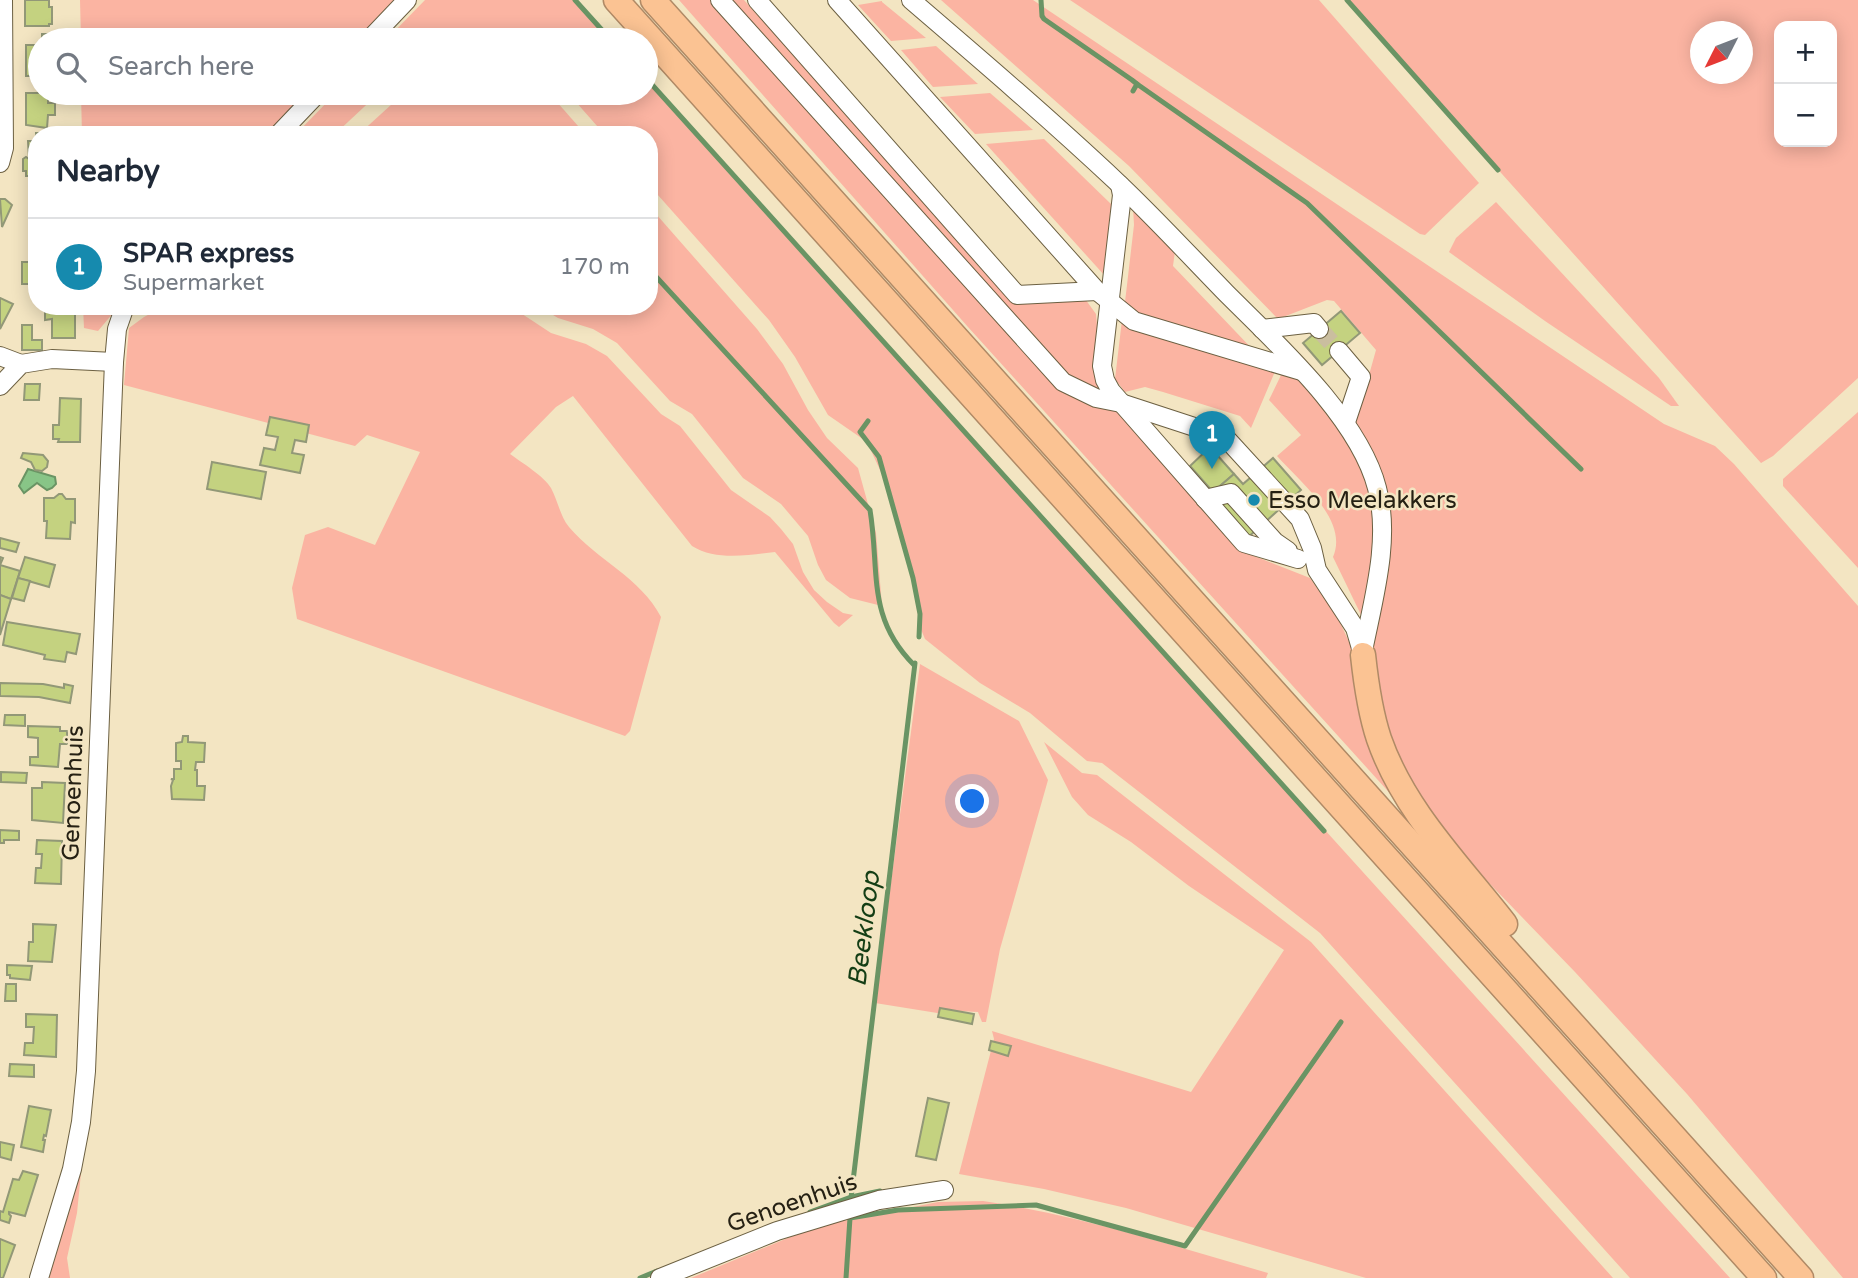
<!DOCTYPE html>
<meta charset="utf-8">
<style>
:root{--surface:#fff;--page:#f2f2f3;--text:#1f2937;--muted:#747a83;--line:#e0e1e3;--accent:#168aae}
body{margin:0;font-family:"Varela Round",sans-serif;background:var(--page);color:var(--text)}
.controls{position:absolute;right:21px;top:21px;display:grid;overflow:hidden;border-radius:14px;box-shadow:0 4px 18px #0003}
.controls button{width:63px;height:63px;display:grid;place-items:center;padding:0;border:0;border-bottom:2px solid var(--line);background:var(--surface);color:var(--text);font:35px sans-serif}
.compass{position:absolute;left:1690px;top:21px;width:63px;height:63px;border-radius:50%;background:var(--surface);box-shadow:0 4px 18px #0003;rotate:228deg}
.you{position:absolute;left:973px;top:802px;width:24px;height:24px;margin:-18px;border:5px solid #fff;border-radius:50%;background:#1a73e8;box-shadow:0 0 0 10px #1a73e833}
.badge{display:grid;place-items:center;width:46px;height:46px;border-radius:50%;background:var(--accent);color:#fff;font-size:23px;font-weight:700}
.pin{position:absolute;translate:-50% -58px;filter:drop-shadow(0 2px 4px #0008)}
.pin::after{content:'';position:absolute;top:37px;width:24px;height:21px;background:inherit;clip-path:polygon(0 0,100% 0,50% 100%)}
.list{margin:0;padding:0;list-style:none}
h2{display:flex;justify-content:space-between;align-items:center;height:91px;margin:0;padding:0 28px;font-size:30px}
h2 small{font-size:23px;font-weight:400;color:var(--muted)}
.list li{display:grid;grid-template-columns:46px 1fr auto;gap:21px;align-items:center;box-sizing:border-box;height:98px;padding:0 28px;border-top:2px solid var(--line)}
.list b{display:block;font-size:26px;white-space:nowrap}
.list p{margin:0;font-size:23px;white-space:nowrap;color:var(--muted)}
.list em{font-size:23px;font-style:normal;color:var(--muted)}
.icon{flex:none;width:38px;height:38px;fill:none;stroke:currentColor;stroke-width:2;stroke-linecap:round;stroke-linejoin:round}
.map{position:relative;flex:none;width:1858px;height:1278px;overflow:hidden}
.search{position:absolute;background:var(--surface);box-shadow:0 4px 18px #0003;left:28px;top:28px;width:630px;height:77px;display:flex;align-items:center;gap:18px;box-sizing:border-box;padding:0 24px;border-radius:38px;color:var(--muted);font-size:26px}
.panel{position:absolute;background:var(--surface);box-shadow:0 4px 18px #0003;left:28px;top:126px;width:630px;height:189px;border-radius:28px}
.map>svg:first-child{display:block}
.green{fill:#fbb4a2;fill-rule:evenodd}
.water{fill:#88c587;stroke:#6a9464;stroke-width:2}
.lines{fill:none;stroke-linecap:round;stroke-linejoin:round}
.stream{stroke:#6a9464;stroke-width:5}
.building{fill:#c4d280;stroke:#929877;stroke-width:2}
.minor-tunnel{stroke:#cabe9f;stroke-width:18;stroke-dasharray:18 9;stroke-linecap:butt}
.minor-casing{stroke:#6c6042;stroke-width:20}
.highway-casing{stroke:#b08a66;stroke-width:27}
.minor{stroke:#fff;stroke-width:18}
.highway{stroke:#fbc393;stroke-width:24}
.poi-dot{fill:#168aae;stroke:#f3e5c2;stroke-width:2.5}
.labels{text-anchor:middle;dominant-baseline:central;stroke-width:5;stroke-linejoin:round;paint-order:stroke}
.poi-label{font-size:24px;fill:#252013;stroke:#f3e5c2;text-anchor:start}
.street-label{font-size:24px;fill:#252013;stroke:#f3e5c2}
.water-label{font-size:26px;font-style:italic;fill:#143e15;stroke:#f3e5c2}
</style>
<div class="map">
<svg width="1858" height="1278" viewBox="0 0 1858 1278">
<rect width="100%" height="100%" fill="#f3e5c2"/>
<g class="green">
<polygon points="80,0 396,0 357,40 81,40"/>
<polygon points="425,0 574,0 610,40 520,40 477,28 447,30 435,40 386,40"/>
<polygon points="679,0 711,0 1058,386 1115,410 1134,425 1243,546 1254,556 1310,578 1337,616 1357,659 1415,821 968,327"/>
<polygon points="728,0 744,0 1013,300 1083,296 1096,314 1103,394 1075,384"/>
<polygon points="941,0 1033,0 1664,424 1715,446 1734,464 1858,606 1858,1278 1843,1278 1687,1094 1575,972 1431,823 1384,738 1372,651 1385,552 1355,425 1376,350 1334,301 1327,300 1278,319 1129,166"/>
<polygon points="1070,0 1319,0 1479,183 1425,235 1420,234"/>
<path d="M1346 0H1858V378L1773 456 1761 463ZM1779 26H1832V142H1779ZM1700 32H1742V74H1700Z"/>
<polygon points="882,1 882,2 926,38 891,41 858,5"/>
<polygon points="936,46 978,84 933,87 901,50"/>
<polygon points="646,79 1730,1278 1630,1278 1320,933 1102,763 1087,761 1030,713 980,683 925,639 920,627 906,547 887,485 867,442 828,415 795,357 769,320 649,185 649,135 605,135 568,93 646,93"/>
<polygon points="81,93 307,93 267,135 82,135"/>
<polygon points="336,93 379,93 334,135 295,135"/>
<polygon points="404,93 549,93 586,135 358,135"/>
<polygon points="990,93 1033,130 975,134 940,97"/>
<polygon points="1044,139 1112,205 1105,276 986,144"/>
<polygon points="1496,202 1659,378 1679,406 1671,406 1545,321 1449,252 1456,238"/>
<polygon points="649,206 757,329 783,364 808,410 827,438 858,468 876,533 882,606 850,598 826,580 818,565 808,536 781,504 743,478 692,414 670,401 617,343 593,329 558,318 538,306 649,306"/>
<polygon points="1133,207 1175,251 1173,266 1256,353 1133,313 1125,302 1134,225"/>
<polygon points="83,306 119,306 98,331 84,328"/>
<path d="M165 306H510L551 333 586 344 607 356 661 414 680 426 731 490 770 517 781 529 793 544 803 572 814 590 827 602 843 613 853 615 839 627 834 623 775 552C748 555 716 561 692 546L573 396 556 407 510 454C521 462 545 477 551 488 558 501 560 516 569 527 597 560 641 578 661 617L630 731 625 736 297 619 292 588 305 535 328 527 375 545 420 452 367 435 355 446 124 385 129 328 144 317Z"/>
<polygon points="1122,320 1276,369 1251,428 1240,416 1163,392 1145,387 1125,392 1115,379"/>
<path d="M1282 373 1301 379 1342 424 1372 489 1375 550 1363 619 1333 557C1349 520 1300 482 1277 456L1301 435 1269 400Z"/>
<polygon points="1858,412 1858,568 1783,486 1783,479"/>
<polygon points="920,664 1019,721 1048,780 1000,949 986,1022 982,1022 978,1012 959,1011 956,1016 875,1003"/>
<polygon points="1044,742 1082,773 1097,775 1311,942 1613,1278 1366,1278 1126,1208 1044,1189 959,1174 994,1039 992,1031 1191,1092 1284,950 1189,886 1131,842 1088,815 1072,797"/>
<polygon points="82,1163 77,1213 67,1258 70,1278 46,1278 44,1275"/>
<path d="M983 1201C1080 1215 1174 1246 1268 1273L1266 1278H691L795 1235 828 1224 938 1202Z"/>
</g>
<polygon class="water" points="28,469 55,477 56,484 52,488 47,490 37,483 24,493 19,486"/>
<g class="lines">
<g class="stream">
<polyline points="575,0 611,40"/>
<polyline points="1041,0 1042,16 1044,19 1132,80 1137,84 1133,91"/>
<polyline points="1347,0 1498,170"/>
<polyline points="646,78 1324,831"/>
<polyline points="1137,84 1307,203 1581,469"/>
<path d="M649 269 870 510C880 571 866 617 914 665"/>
<polyline points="868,421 860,432 879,457 913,578 920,614 919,637"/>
<polyline points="851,1198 915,663"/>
<polyline points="810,1212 851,1197 880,1191"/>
<polyline points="640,1278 657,1271"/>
<polyline points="846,1278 850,1218 898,1210 1036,1205 1185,1246 1341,1022"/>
</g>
</g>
<g class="building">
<polygon points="25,0 49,0 49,7 52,7 52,24 49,24 49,26 25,26"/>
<rect x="42" y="34" width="22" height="6"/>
<rect x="26" y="45" width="14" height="31"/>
<polygon points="26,93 48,93 48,103 55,103 55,115 48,115 47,128 26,125"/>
<polygon points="36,133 61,133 61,135 37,135 37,176 26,176 26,171 23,171 23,159 26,157 29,159 28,141 36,141"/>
<polygon points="0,199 5,199 12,205 2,227"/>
<rect x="22" y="262" width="15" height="22"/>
<polygon points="0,298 13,304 0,329"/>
<polygon points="45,306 77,306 75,310 75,338 52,338 52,319 45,320"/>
<polygon points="1341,311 1360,333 1322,365 1303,343"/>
<polygon points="22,325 32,325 32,340 42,340 42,350 22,350"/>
<polygon points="25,384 40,384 39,400 24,400"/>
<polygon points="60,398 81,399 80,442 58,442 59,439 53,439 53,425 59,425"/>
<polygon points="270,417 309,425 306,442 295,440 292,453 304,455 300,473 260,465 264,448 275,450 278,437 266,435"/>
<polygon points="1210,447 1234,474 1213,492 1190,466"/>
<polygon points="23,453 43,455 48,461 47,467 42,471 35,470 31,462 21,458"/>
<polygon points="1273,458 1301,490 1246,539 1218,507 1213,492 1234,474 1243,484"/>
<polygon points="212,462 266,472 261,499 207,489"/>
<polygon points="59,494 62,494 66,499 75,499 75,523 71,522 70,539 46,538 47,521 44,521 44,498 54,498"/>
<polygon points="0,538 19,543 16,552 0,548"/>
<polygon points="0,557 3,558 0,565 20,571 11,599 0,595"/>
<polygon points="25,557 55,565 49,587 18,578"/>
<polygon points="18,578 30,581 24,601 12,598"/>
<polygon points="0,595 11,599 0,635"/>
<polygon points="7,622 80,634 76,654 67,652 65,662 44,659 45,655 3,645"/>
<polygon points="0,683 43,684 64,688 64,684 73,686 70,703 39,697 0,696"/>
<polygon points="5,715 25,715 25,726 4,725"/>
<polygon points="28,726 60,727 60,731 67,731 67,744 60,744 58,767 30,765 30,757 38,757 38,738 28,737"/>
<polygon points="183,736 188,736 188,742 205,743 204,762 196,762 195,770 197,770 197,786 205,786 204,800 172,799 171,786 173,780 171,779 174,779 174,769 181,769 181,761 176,761 176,743 182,742"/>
<polygon points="1,772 27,773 26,783 1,782"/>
<polygon points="42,782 65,783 63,823 32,820 32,788 42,788"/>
<polygon points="0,830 19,831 19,840 4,840 4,843 0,843"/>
<polygon points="37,840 62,841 61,884 35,883 36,868 41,868 42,854 36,854"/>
<polygon points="33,924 56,925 52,962 28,961 29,942 33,942"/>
<polygon points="7,965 32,966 30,980 10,978 10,975 7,975"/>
<polygon points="6,984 16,984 16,1001 5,1001"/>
<polygon points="940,1008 974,1014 972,1024 938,1017"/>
<polygon points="26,1014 57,1015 56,1057 24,1055 25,1043 33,1043 34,1027 26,1027"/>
<polygon points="991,1041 1011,1046 1008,1056 989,1050"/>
<polygon points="10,1064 34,1065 34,1077 9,1076"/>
<polygon points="928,1098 949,1103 936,1160 916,1156"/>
<polygon points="29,1106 51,1110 46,1136 44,1135 43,1140 45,1140 43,1152 21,1147"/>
<polygon points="0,1142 14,1145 11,1160 0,1157"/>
<polygon points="23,1171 38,1175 25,1216 9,1212 9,1214 11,1216 9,1223 0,1220 0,1211 3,1212 13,1179 19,1180"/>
<polygon points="0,1239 15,1245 3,1278 0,1278"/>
</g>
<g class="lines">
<polyline class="minor-tunnel" points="1319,329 1339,351"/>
<defs>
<g id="minor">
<polyline points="720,0 1063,382 1096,398 1121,403 1225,437 1300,519 1312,548 1317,570 1355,628 1363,655"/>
<polyline points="757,0 1017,295 1097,291"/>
<polyline points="837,0 1097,291 1134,321 1301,371"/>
<path d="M911 0C981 60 1051 120 1118 183 1155 218 1190 256 1226 293 1277 344 1359 418 1377 488 1391 540 1373 600 1363 651"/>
<polyline points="369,40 407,0"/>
<polyline points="278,135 318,93"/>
<polyline points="0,163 4,148 3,0"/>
<polyline points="1120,185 1122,195 1102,366 1105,380 1111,391 1244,543 1298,559"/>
<polyline points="1262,329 1314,323 1319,329"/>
<polyline points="1339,351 1361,377 1346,422"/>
<polyline points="0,356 21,364"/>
<polyline points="0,386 21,364 52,359 114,362"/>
<polyline points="1205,499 1231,493 1275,542 1288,551"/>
<polyline points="39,1278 72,1169 81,1122 86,1071 114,362 117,329 125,306"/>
<polyline points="660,1278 777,1231 879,1200 944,1190"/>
</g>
<g id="highway">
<polyline points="616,0 1764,1278"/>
<polyline points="653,0 1801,1278"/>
<path d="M1363 655C1366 683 1370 712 1379 739 1404 811 1460 866 1505 924"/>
</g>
</defs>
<use href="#minor" class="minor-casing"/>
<use href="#highway" class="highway-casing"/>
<use href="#minor" class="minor"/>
<use href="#highway" class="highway"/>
</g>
<circle class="poi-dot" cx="1254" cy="500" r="7"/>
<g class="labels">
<g class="poi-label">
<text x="1268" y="500">Esso Meelakkers</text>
</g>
<g class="street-label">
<text transform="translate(73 793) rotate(-88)">Genoenhuis</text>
<text transform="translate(792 1203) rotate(-19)">Genoenhuis</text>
</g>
<g class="water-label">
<text transform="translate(864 929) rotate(-83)">Beekloop</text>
</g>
</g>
</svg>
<div class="controls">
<button>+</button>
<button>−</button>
</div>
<svg class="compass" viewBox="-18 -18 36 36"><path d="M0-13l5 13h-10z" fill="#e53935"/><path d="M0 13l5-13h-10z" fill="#747a83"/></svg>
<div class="you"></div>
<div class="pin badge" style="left:1212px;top:469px">1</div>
<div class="search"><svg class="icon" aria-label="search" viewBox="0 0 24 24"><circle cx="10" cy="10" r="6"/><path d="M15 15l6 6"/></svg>Search here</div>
<section class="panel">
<h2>Nearby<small></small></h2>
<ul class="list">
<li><span class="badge">1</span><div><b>SPAR express</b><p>Supermarket</p></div><em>170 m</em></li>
</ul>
</section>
</div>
